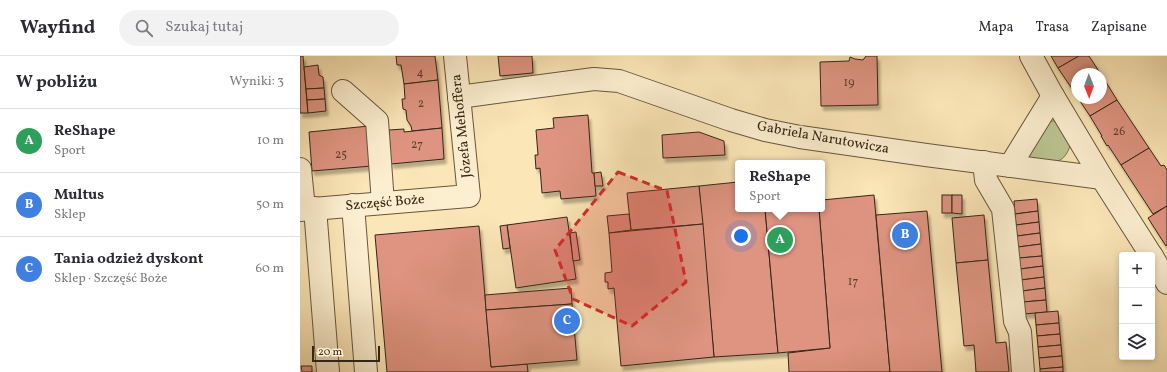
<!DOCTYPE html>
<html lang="pl">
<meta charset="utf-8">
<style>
:root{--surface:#fff;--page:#f2f2f3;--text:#2b2b33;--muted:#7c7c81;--line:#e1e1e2;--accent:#1a73e8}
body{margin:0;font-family:Vollkorn,serif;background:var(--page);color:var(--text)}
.controls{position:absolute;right:12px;bottom:12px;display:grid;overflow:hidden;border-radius:4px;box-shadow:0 2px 6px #0003}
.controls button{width:36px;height:36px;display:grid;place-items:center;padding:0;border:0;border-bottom:1px solid var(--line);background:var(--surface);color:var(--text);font:20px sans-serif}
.compass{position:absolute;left:771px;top:12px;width:36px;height:36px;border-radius:50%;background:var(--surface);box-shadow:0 2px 6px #0003;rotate:179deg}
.scale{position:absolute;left:12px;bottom:10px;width:68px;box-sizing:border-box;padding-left:4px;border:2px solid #362614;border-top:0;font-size:11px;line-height:14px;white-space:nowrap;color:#362614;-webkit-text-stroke:3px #fcefd0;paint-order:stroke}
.you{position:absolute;left:441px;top:180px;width:14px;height:14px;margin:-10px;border:3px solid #fff;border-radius:50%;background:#1a73e8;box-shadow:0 0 0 6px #1a73e833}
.badge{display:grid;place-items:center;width:26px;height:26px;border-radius:50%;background:var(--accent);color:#fff;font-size:13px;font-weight:700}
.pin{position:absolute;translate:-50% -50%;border:2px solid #fff;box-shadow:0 1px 4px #0006}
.popup{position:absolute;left:435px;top:104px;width:90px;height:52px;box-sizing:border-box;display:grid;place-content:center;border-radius:4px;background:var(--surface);filter:drop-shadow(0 1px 3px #0005);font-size:13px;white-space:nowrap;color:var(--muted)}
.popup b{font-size:15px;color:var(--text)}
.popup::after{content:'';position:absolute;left:50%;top:100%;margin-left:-8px;border:8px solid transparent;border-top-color:var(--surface)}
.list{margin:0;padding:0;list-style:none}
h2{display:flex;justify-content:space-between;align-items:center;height:52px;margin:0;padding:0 16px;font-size:17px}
h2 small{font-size:13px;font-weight:400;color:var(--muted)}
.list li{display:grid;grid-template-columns:26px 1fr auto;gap:12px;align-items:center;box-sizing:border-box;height:64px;padding:0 16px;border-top:1px solid var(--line)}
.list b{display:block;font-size:15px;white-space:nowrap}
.list p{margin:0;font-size:13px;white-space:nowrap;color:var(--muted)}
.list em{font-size:13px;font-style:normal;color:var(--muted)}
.icon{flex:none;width:22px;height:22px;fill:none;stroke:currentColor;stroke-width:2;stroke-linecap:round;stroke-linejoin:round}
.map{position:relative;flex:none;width:867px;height:316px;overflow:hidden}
header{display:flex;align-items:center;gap:24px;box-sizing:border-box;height:56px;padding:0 20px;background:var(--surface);border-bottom:1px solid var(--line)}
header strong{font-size:19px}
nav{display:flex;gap:22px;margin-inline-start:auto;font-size:14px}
.search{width:280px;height:36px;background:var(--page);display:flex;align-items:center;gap:10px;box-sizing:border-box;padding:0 14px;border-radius:22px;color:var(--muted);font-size:15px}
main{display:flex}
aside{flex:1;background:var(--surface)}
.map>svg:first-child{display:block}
.green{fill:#bbc691;stroke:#787652}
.building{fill:#de9481;stroke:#362614;filter:url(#shadow)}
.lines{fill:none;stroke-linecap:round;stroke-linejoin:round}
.minor-casing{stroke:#67563d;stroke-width:24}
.minor{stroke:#fcefd0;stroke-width:22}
.marked{fill:#d62828;fill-opacity:0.2;stroke:#d62828;stroke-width:3;stroke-dasharray:8 5;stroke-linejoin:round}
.labels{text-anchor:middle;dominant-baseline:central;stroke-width:4;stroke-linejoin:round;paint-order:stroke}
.number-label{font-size:12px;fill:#60422f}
.street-label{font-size:14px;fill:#362614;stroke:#fcefd0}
</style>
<header>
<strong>Wayfind</strong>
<div class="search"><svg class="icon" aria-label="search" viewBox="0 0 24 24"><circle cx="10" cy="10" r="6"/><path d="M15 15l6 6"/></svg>Szukaj tutaj</div>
<nav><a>Mapa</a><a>Trasa</a><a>Zapisane</a></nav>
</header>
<main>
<aside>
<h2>W pobliżu<small>Wyniki: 3</small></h2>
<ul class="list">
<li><span class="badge" style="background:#2e9e5b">A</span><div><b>ReShape</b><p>Sport</p></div><em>10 m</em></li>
<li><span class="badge" style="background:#3f7fe0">B</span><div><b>Multus</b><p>Sklep</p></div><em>50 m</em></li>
<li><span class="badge" style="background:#3f7fe0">C</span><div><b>Tania odzież dyskont</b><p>Sklep · Szczęść Boże</p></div><em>60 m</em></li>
</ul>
</aside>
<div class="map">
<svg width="867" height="316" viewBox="0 0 867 316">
<defs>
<filter id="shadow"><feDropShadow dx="2.5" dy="4.5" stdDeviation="1" flood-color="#0004"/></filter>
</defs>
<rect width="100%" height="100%" fill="#fbe6b7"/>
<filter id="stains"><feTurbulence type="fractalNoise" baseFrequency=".005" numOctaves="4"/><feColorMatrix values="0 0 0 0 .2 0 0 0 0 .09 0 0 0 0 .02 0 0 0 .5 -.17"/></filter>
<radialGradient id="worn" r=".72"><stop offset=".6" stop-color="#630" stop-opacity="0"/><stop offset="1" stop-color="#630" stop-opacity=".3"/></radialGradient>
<path class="green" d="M752 65H756L771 87C763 115 746 105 724 102L749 66Z"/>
<g class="building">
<polygon points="0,0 3,0 8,57 0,57"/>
<polygon points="96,0 135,0 138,24 104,28 101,9 97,9"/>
<polygon points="198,0 232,0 233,17 200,20"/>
<polygon points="566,0 577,0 578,49 521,50 520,6 549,5 550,1 555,3 563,4"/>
<polygon points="751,0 779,0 758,12"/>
<polygon points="779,0 789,0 804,23 817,44 790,60 778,42 801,42 801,18 777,18 777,40 758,12"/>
<polygon points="18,9 19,19 23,21 24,32 6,33 4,11"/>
<polygon points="138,24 142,72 112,75 111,70 107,64 106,54 103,53 102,43 105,43 104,28"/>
<polygon points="24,32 25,43 7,44 6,33"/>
<polygon points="25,43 26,55 8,57 7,44"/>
<polygon points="817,44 849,92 821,109 808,89 807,90 801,80 802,80 790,60"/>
<polygon points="288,59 292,117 294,117 296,140 261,143 260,135 242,137 240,112 236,113 235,99 238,99 236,74 254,72 253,62"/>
<polygon points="69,70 72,110 12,115 9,76"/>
<polygon points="142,72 144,103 91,108 89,74 104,73 104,76"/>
<polygon points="399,76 424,85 425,99 363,102 362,79"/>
<polygon points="849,92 861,110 864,109 867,114 867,150 853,158 821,109"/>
<polygon points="301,116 303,130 295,130 294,117"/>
<polygon points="438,126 438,153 465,153 478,297 414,301 399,130"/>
<polygon points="399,130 403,168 331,174 327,137"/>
<polygon points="574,139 590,316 489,316 488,297 530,292 519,153 522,153 522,144"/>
<rect x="642" y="139" width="10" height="18"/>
<polygon points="652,139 662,139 662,158 652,157"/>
<polygon points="737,143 738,155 715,158 714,145"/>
<polygon points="867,150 867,189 866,190 848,162"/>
<polygon points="465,153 519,153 530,292 478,297"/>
<polygon points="627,155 642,316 590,316 576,159"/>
<polygon points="738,155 739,166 716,169 715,158"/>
<polygon points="329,158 331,174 309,177 307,160"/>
<polygon points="684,159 688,204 656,207 652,162"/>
<polygon points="267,161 276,223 216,232 207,169"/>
<polygon points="739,166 740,177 717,180 716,169"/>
<polygon points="403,168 414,301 321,310 314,232 308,233 308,226 305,226 305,217 312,216 309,177"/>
<polygon points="207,169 210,192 203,193 200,170"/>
<polygon points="179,170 191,311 227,308 228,316 87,316 75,179"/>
<polygon points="276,176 280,204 273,205 270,177"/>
<polygon points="740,177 741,188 718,191 717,180"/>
<polygon points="741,188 742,200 719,202 718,191"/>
<polygon points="742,200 743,210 720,213 719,202"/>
<polygon points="688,204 696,287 706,286 709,316 676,316 674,289 664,290 656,207"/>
<polygon points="743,210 744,221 721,224 720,213"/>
<polygon points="744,221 745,232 722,235 721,224"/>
<polygon points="271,232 272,248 186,254 185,239"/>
<polygon points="745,232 746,244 723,246 722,235"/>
<polygon points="746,244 747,256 724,258 723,246"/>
<polygon points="272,248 277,304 191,311 186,254"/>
<polygon points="758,255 759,267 736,269 735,257"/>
<polygon points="759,267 760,278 737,280 736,269"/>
<polygon points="760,278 761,289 738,291 737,280"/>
<polygon points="761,289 762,300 739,302 738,291"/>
<polygon points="762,300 763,311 740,313 739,302"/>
<polygon points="1,310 12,310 12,316 2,316"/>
<polygon points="763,311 763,316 740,316 740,313"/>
</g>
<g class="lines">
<defs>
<g id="minor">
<polyline points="731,0 753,40 802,122 851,199"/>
<polyline points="43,35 77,65 83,147"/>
<polyline points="159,41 294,23 319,25 431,64 465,74 500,81 626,99 802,122"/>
<polyline points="684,106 686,124 703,153 715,265 720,276 723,316"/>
<polyline points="710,110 753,40"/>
<polyline points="0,113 4,153"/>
<polyline points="53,149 66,316"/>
<polyline points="15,152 28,316"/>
<polyline points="0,154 169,140 155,0"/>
<polyline points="852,200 867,227"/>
</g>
</defs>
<use href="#minor" class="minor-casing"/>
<use href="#minor" class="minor"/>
</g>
<path class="marked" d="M318 116 367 135 386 226 332 270 273 243 255 194Z"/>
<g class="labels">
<g class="number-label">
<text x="120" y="17">4</text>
<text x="549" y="27">19</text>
<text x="121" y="48">2</text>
<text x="819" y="76">26</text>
<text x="117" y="89">27</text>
<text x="41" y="99">25</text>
<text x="553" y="226">17</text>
</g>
<g class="street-label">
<text transform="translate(162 70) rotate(-96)">Józefa Mehoffera</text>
<text transform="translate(523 82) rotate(10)">Gabriela Narutowicza</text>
<text transform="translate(85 147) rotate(-5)">Szczęść Boże</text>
</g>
</g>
<rect width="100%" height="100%" filter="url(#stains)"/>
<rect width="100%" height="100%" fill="url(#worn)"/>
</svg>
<div class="controls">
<button>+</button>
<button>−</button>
<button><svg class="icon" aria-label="layers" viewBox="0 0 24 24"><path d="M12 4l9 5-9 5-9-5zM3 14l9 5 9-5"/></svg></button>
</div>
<svg class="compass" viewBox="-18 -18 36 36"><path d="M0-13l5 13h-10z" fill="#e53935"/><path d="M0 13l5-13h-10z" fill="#7c7c81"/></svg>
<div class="scale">20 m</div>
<div class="you"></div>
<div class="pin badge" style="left:480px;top:184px;background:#2e9e5b">A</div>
<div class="popup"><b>ReShape</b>Sport</div>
<div class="pin badge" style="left:605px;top:179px;background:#3f7fe0">B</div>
<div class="pin badge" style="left:267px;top:265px;background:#3f7fe0">C</div>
</div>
</main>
